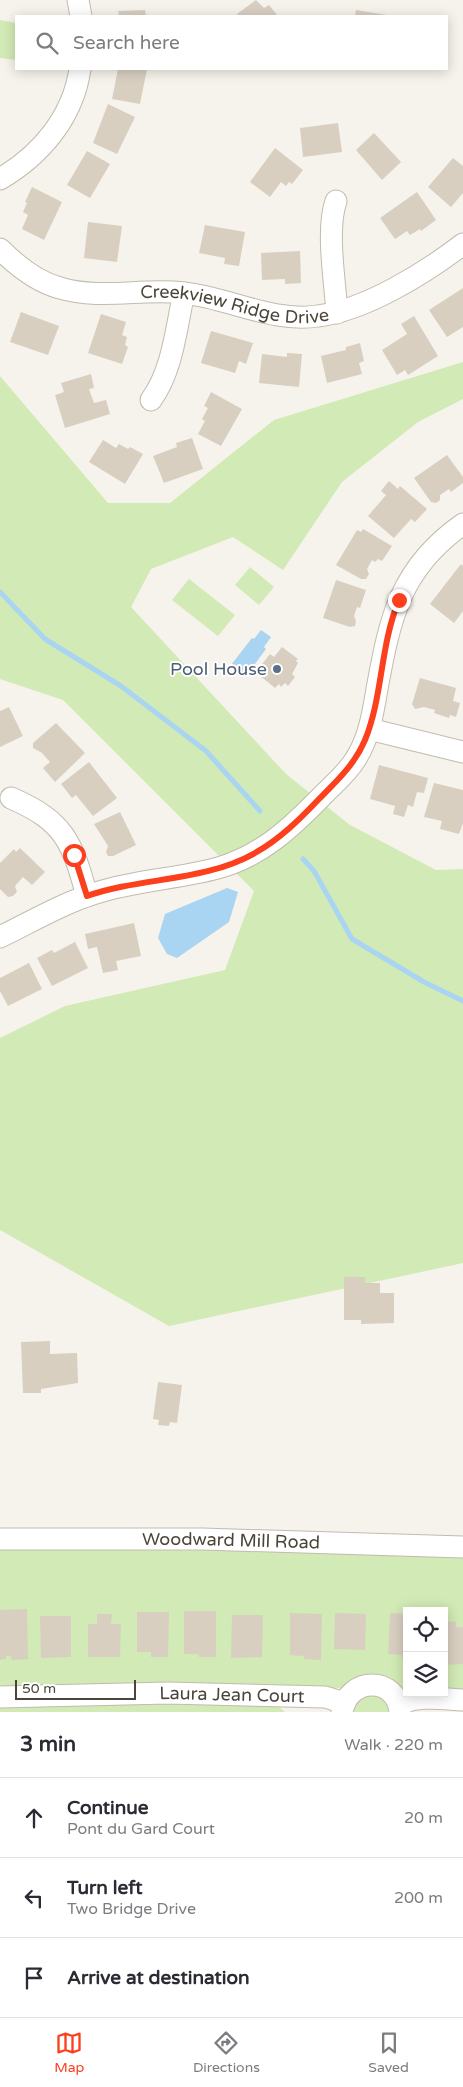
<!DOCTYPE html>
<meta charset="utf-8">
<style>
:root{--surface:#fff;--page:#f2f2f3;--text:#2b2b33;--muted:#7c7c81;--line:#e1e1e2;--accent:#fc3f1d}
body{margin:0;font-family:"Varela Round",sans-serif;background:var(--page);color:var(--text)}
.controls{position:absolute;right:15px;bottom:15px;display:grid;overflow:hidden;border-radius:0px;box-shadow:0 2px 12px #0003}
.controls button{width:45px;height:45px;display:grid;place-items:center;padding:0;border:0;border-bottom:1px solid var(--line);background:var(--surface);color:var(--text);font:25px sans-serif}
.scale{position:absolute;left:15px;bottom:12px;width:121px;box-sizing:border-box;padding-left:5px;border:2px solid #4b4439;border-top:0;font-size:14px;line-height:18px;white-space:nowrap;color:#4b4439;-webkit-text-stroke:4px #fff;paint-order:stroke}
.stop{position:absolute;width:15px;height:15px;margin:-11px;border:4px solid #fc3f1d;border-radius:50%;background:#fff}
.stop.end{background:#fc3f1d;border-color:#fff;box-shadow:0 1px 5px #0008}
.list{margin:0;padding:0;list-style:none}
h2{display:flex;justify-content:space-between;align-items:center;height:65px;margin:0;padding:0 20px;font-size:21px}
h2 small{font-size:16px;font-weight:400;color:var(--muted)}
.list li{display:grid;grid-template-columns:32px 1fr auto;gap:15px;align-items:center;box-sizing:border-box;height:80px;padding:0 20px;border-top:1px solid var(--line)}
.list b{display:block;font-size:19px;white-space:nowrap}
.list p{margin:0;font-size:16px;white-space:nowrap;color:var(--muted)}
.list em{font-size:16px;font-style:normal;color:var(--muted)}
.icon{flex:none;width:28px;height:28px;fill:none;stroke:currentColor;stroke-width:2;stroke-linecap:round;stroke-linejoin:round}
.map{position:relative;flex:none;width:463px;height:1712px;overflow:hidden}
.search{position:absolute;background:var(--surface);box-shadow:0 2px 12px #0003;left:15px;right:15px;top:15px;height:55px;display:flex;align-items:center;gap:12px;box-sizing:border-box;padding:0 18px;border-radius:0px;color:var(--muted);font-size:19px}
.sheet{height:305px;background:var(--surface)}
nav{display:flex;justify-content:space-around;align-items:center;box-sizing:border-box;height:70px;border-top:1px solid var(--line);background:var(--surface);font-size:14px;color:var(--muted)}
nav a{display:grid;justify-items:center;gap:2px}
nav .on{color:var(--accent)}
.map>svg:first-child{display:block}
.green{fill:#d2eab5}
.water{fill:#a9d4f2}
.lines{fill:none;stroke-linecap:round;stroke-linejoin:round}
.stream{stroke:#a9d4f2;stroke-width:5}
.building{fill:#d8cfc1}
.minor-casing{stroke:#c2bbae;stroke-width:23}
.minor{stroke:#fff;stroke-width:21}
.route{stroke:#fc3f1d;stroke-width:6}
.service-dot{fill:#5c6f8a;stroke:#fff;stroke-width:2}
.labels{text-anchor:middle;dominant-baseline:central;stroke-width:4;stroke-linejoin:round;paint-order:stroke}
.street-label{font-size:18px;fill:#4b4439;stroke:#fff}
.service-label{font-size:18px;fill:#4e5e75;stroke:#fff;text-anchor:end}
</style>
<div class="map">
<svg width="463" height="1712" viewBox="0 0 463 1712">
<rect width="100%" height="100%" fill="#f6f3ec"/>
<g class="green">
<polygon points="0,20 16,23 16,60 0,58"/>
<polygon points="463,362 463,399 418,422 342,482 283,570 233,537 151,569 131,607 286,774 350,825 436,870 463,869 463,1263 169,1326 0,1230 0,1038 65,1006 225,970 254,891 63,700 0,679 0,376 108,503 170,503 274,420"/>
<polygon points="250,567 274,587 259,605 235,585"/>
<polygon points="189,579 235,615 218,636 172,600"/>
<polygon points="98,1545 463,1555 463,1693 444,1692 444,1611 407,1611 407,1690 343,1688 0,1687 0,1548"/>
<polygon points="377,1691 394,1712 349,1712 354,1699"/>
<polygon points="167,1703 278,1706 285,1712 0,1712 0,1706"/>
</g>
<g class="water">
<polygon points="261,630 271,637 264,647 266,649 246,676 231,665 252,638 254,639"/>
<polygon points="227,888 238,892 229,922 177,958 167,954 158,938 165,914"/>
</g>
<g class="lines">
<g class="stream">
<polyline points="0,592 45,639 121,686 206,751 260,811"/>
<polyline points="303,859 314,871 352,939 424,982 463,1001"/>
</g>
</g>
<g class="building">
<polygon points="256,0 264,8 269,5 278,16 238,16 237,14"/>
<polygon points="145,10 146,16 119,16 118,11"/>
<polygon points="356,10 387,15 387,16 355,16"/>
<polygon points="118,69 147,69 140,104 112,99"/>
<polygon points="108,104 135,117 117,154 93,143"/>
<polygon points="338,123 342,152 303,157 300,128"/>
<polygon points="374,133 401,162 382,180 356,150"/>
<polygon points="275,148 303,170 292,184 289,182 286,186 281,182 270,197 250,182"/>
<polygon points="87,151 110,164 90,198 67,185"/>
<polygon points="453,158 463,166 463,193 451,207 428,187"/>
<polygon points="32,187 62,202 44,240 22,229 28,215 23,212 27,203 25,202"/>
<polygon points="417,192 436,220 421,231 420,229 410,235 407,231 395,239 380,218"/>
<polygon points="88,222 122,226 117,262 84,258"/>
<polygon points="205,225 245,232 239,266 224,264 225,258 199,253"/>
<polygon points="300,251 301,283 285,284 285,279 262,280 261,253"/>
<polygon points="463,288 463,327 447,337 429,310"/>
<polygon points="21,312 59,326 48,355 10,342"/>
<polygon points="101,314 126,322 122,335 127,337 125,345 128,347 122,364 88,353"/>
<polygon points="414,316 438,356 408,375 405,370 397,375 382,350 407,334 401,324"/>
<polygon points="211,331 253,343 246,364 239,361 235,373 201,363"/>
<polygon points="360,343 364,361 359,363 362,374 327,383 321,356 346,350 346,347"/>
<polygon points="287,353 302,354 299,387 259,383 262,354 287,357"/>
<polygon points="91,374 94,388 89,389 94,403 106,400 110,414 65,428 55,395 64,392 61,383"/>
<polygon points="211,392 242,409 221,446 198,434 205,421 202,419 208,408 204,406"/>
<polygon points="192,438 203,469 164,483 153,456 177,447 176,443"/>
<polygon points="103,440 116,448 119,444 128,449 130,447 143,454 125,484 89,462"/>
<polygon points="447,455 463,477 463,483 451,492 449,489 440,495 440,500 436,503 431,502 414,478"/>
<polygon points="389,481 398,489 400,486 427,509 415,522 411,519 394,538 368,516 386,495 381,491"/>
<polygon points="363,529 392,546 382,561 378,559 375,562 372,560 367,569 369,574 366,579 361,579 336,565 357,530 361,532"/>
<polygon points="461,564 463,566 463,611 454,623 430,604"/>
<polygon points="336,580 366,590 360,608 357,607 354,616 356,621 355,626 350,627 323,618"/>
<polygon points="282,647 298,659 296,661 298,663 292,674 295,677 288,686 285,683 281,687 279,684 275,688 259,675 262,670 259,668 270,654 274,657"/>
<polygon points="420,678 456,688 453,701 460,703 456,717 450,715 449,718 434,713 435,710 424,707 415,709 412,704"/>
<polygon points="9,707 23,736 0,747 0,711"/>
<polygon points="56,723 85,753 55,782 43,768 50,762 42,753 33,748 33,743"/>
<polygon points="89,762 117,798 93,816 76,795 72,798 61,784"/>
<polygon points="379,765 428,778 424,793 417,792 413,807 408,805 404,817 393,814 395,806 370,799"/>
<polygon points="434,783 463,790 463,823 459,834 440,829 442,821 424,817"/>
<polygon points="120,812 136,845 113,856 108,856 106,852 108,846 94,824"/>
<polygon points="20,848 45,872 32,885 23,877 15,886 17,892 13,896 8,897 0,889 0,863 14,849 16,852"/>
<polygon points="134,923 141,956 116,961 118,970 103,973 97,947 88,949 85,934"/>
<polygon points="75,942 88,968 52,986 37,958 52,950 54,953"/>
<polygon points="29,963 42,989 8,1006 0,991 0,978"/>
<polygon points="344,1277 365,1277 365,1283 380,1283 380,1293 394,1293 394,1323 361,1324 361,1320 344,1320"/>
<polygon points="50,1341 50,1354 77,1353 78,1383 41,1389 41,1393 23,1393 21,1342"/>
<polygon points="158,1382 182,1385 177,1423 170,1422 169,1426 158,1425 159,1420 153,1419"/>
<polygon points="27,1609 28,1659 12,1660 11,1656 6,1656 6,1659 0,1660 0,1610"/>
<polygon points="184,1611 216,1611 216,1657 199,1657 198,1654 184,1654"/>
<polygon points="137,1612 169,1612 168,1657 151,1657 151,1652 137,1652"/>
<polygon points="290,1613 322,1614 321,1660 304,1659 304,1656 290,1655"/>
<polygon points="335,1613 366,1614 365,1650 334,1649"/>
<polygon points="390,1613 407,1614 407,1659 402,1659 402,1655 388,1654"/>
<polygon points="97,1614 112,1614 111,1624 121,1624 120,1657 88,1657 88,1624 97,1624"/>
<polygon points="232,1615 263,1615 262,1657 231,1658"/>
<polygon points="40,1616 71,1616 71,1657 41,1658"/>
<polygon points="444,1621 456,1622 456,1627 463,1627 463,1664 444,1665"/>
</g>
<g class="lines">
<defs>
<g id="minor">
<polyline points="78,0 81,16"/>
<path d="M0 179C41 155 73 117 80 69"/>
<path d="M336 201C326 230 335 281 337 313"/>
<path id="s1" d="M0 249C17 266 37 282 60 288 100 300 143 288 184 293 230 298 272 323 318 316 366 310 425 273 463 244"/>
<path d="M151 400C173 370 176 328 184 293"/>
<polyline points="369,729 463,752"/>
<path d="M11 798C64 821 72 841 87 896"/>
<path d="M0 937C31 922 63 903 96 893 135 880 178 879 218 868 262 856 293 826 324 794 335 783 347 773 355 760 369 739 373 713 377 689 390 618 400 568 463 524"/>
<path id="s2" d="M0 1539H202L463 1547"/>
<path id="s3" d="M0 1697 168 1693 325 1697 345 1703"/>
<path d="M399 1704C419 1695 442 1699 463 1700"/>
<path d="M342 1712C348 1676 397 1676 400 1712"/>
</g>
</defs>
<use href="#minor" class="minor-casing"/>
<use href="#minor" class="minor"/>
</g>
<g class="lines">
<path class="route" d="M74 855 87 896C141 877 204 882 255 853 280 839 300 819 319 799 337 781 355 764 365 740 383 696 380 645 399 600"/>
</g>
<circle class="service-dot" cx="277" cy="669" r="5"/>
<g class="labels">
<g class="street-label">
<text stroke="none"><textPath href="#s1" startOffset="249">Creekview Ridge Drive</textPath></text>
<text stroke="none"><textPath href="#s2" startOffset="231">Woodward Mill Road</textPath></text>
<text stroke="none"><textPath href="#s3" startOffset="232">Laura Jean Court</textPath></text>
</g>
<g class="service-label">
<text x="267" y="669">Pool House</text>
</g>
</g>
</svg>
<div class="controls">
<button><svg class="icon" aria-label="locate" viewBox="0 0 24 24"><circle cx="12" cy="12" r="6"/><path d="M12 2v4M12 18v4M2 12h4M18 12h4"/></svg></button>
<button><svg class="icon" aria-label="layers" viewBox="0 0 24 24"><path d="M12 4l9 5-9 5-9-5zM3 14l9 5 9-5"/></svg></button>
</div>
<div class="scale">50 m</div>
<div class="stop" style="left:74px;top:855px"></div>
<div class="stop end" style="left:399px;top:600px"></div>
<div class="search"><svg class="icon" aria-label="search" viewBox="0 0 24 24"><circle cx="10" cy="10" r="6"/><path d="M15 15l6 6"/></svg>Search here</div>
</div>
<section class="sheet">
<h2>3 min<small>Walk · 220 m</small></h2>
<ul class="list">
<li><svg class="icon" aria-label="ahead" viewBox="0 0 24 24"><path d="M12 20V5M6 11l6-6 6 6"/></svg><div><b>Continue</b><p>Pont du Gard Court</p></div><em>20 m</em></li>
<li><svg class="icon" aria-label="left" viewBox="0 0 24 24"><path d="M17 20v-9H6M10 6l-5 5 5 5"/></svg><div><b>Turn left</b><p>Two Bridge Drive</p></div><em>200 m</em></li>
<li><svg class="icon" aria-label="arrive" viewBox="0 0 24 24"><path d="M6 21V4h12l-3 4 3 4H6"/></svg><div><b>Arrive at destination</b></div></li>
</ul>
</section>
<nav>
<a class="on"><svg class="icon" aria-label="map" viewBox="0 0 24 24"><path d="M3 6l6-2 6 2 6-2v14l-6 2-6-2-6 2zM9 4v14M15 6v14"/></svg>Map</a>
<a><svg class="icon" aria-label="directions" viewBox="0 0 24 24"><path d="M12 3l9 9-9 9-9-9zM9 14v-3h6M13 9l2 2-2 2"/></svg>Directions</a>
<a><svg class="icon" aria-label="saved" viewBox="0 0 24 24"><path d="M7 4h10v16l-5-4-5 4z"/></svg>Saved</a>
</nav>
